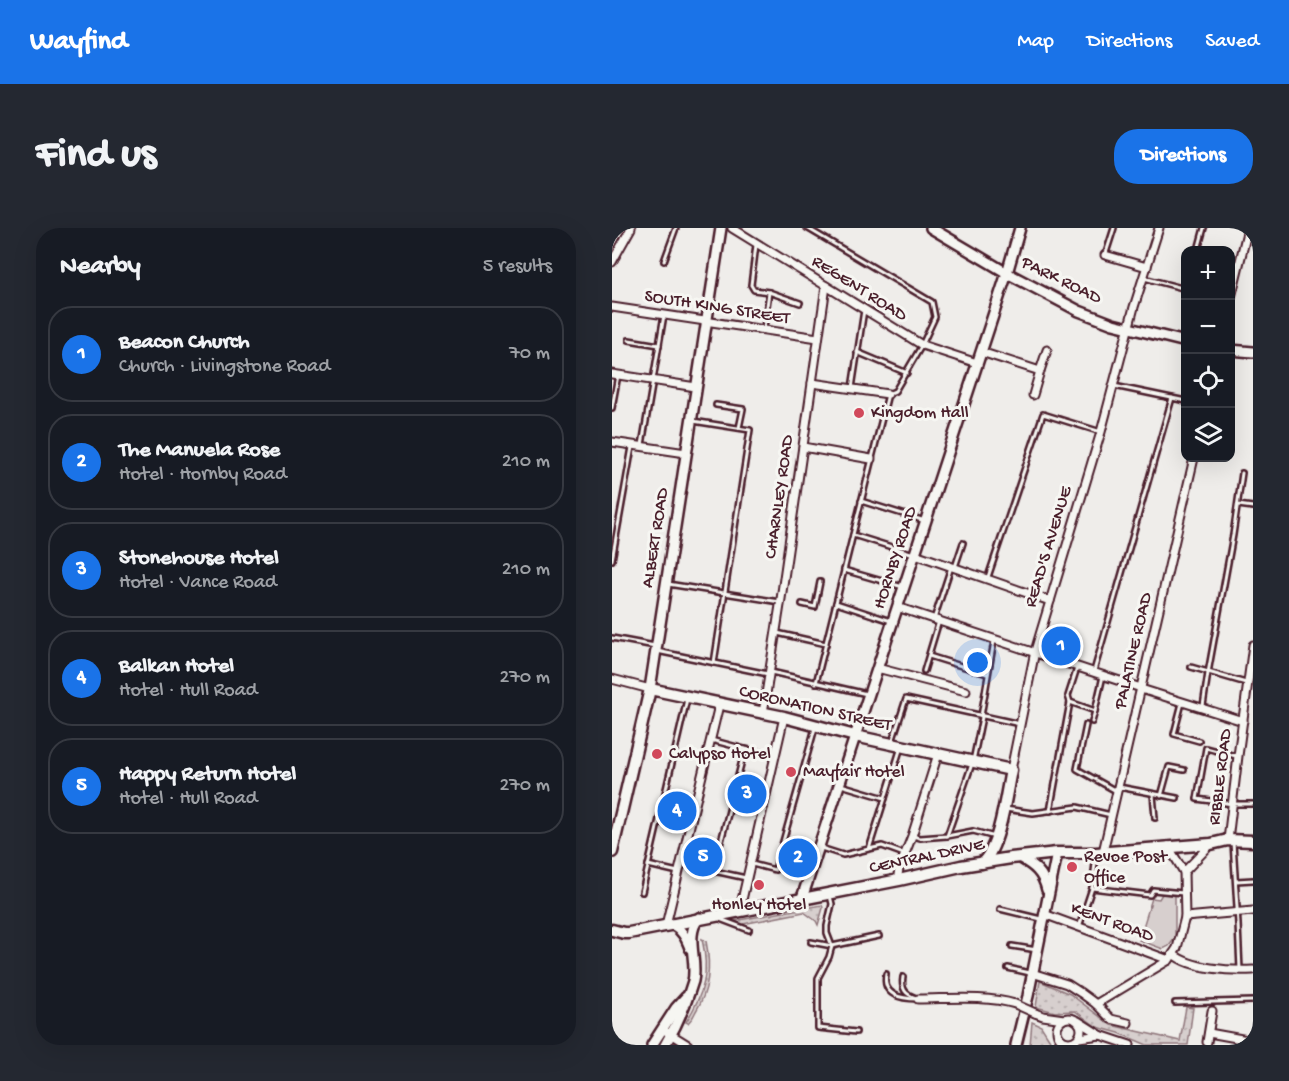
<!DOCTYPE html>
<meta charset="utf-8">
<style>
:root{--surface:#171b24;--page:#242831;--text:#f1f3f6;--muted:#9ea1a6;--line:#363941;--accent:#1a73e8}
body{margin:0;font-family:"Gochi Hand",sans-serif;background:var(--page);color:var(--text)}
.controls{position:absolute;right:18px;top:18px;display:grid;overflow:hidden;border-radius:12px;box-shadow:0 6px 24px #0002}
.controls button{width:54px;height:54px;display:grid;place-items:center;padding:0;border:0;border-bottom:2px solid var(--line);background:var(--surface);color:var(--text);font:30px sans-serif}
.you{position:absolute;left:366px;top:435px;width:21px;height:21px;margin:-15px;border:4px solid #fff;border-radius:50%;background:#1a73e8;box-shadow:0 0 0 9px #1a73e833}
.badge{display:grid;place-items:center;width:39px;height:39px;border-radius:50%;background:var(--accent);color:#fff;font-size:20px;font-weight:700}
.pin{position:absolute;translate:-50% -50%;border:3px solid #fff;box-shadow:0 2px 6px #0006}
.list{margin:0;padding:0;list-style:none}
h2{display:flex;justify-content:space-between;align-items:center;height:78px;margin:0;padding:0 24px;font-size:26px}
h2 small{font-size:20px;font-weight:400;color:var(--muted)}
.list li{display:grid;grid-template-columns:39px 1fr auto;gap:18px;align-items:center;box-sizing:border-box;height:96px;margin:0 12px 12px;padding:0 12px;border:2px solid var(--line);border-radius:24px}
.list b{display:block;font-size:22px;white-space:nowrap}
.list p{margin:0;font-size:20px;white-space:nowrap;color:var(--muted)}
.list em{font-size:20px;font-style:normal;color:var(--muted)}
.icon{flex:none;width:33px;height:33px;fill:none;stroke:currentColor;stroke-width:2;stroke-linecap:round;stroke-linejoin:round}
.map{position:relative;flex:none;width:641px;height:817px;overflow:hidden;border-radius:24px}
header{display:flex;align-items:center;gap:36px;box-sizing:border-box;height:84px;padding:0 30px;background:var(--accent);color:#fff}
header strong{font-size:28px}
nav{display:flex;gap:33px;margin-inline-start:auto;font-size:21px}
.intro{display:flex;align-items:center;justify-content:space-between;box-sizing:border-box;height:144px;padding:0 36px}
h1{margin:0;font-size:42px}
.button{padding:15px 27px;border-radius:24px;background:var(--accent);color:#fff;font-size:21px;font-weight:700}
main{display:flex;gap:36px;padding:0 36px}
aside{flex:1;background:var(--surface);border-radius:24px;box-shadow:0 6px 24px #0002}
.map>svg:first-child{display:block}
.grass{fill:url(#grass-dots);stroke:#90777c;stroke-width:1.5}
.park{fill:#d7cfce;stroke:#90777c;stroke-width:1.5}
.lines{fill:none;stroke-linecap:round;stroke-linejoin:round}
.lane-casing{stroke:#4a1f2b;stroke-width:8}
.street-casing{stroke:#4a1f2b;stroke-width:11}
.secondary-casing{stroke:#4a1f2b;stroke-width:14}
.primary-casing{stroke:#4a1f2b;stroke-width:15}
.lane{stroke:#f6f6f2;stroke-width:3}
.street{stroke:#f6f6f2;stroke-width:7}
.secondary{stroke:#f6f6f2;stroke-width:9}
.primary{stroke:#f6f6f2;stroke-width:10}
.street-bridge-casing{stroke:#4a1f2b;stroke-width:11;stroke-linecap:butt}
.street-bridge{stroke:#f6f6f2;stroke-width:7}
.poi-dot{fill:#d1495b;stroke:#f6f6f2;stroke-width:2}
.labels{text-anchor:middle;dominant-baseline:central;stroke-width:6;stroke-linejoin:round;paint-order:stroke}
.street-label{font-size:18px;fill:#4a1f2b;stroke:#f6f6f2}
.poi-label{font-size:18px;fill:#4a1f2b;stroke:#f6f6f2;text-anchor:start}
</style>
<header>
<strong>Wayfind</strong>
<nav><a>Map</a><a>Directions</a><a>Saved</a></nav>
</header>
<div class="intro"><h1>Find us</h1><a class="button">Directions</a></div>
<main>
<aside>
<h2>Nearby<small>5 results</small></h2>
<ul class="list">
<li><span class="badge">1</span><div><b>Beacon Church</b><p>Church · Livingstone Road</p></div><em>70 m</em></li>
<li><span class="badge">2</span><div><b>The Manuela Rose</b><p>Hotel · Hornby Road</p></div><em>210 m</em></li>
<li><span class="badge">3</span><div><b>Stonehouse Hotel</b><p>Hotel · Vance Road</p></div><em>210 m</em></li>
<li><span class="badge">4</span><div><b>Balkan Hotel</b><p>Hotel · Hull Road</p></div><em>270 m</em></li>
<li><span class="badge">5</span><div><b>Happy Return Hotel</b><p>Hotel · Hull Road</p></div><em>270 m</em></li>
</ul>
</aside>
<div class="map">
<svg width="641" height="817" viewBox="0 0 641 817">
<defs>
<pattern id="grass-dots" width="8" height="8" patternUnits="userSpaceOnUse" patternTransform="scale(1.5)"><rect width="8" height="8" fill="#d7cfce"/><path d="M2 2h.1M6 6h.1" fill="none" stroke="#bab1b1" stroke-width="1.8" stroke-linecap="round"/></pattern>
</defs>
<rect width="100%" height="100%" fill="#efedea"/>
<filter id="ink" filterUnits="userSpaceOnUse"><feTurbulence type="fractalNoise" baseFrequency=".0167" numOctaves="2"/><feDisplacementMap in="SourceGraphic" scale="12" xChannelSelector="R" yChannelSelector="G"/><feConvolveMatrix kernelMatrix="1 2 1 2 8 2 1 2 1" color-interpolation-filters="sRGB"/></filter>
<g filter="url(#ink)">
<g class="grass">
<polygon points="210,677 211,680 206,697 204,693 192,684 131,696 122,693"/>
<path d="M90 711 94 713C99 738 98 761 84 783 82 788 80 791 76 795L74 794C92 765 98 745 90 711Z"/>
<polygon points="428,753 458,766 499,797 568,813 574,779 581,780 576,817 535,817 507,805 485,799 463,783 443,784 424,779"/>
<polygon points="420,794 429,798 441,817 418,817"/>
</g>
<polygon class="park" points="550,666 563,667 563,710 557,718 551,721 527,712 540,670 547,671"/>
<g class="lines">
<defs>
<g id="lane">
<polyline points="195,0 320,74 323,89 310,117 283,163 276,166 204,455"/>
<polyline points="144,17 139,57 142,62 157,64 152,100"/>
<polyline points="586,22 592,0"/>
<polyline points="494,25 502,0"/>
<polyline points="52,33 64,0"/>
<polyline points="532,50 574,61"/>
<polyline points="157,64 188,75"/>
<polyline points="17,112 47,117"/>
<polyline points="245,124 295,145"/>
<polyline points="502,158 574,173"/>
<polyline points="240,160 252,82"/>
<polyline points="104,177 131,181 127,200"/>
<polyline points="0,180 6,147"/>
<polyline points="81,193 138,202 102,435"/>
<polyline points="30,217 52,87"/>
<polyline points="249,273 313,293"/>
<polyline points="626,277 641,279"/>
<polyline points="241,307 302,326"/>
<polyline points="0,332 20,219"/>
<polyline points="343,339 351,315"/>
<polyline points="232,342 291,359"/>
<polyline points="376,349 431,186 489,204"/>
<polyline points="56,356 168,374"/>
<polyline points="224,375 279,393"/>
<polyline points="190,376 203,379 208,354"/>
<polyline points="322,391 339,339"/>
<polyline points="165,405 214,416"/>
<polyline points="0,410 43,418"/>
<polyline points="45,423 156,446"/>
<polyline points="317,428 375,446"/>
<polyline points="579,439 634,455"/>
<polyline points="465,440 456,468 458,474 483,483 491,448"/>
<polyline points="312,443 327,393"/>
<polyline points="482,443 560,170"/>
<polyline points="159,444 255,466"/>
<polyline points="570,475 562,506 587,513"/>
<polyline points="591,478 596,445 621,307 630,245"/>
<polyline points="369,488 382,413"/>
<polyline points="480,494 483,483"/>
<polyline points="474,497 465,541 504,563"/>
<polyline points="99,512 133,521 162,527"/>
<polyline points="280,514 294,471 408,496"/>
<polyline points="624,528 594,520 585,571 621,576 641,576"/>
<polyline points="229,557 273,570"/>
<polyline points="507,559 565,570"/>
<polyline points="541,566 543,590"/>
<polyline points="549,568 557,539 572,542"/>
<polyline points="393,581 421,585 465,579 499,587"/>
<polyline points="438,583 458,474"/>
<polyline points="301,608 308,610 335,608 361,603 383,609"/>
<polyline points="335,608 361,533 370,489"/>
<polyline points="621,614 626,696 628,742"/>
<polyline points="209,620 231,627 270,618 292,626"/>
<polyline points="257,621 289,519"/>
<polyline points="70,636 134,650"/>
<polyline points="140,636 163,642 203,500"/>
<polyline points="36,637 66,644"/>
<polyline points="101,644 133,521"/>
<polyline points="624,653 641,652"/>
<polyline points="480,660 538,667 541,662 571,665"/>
<polyline points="30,664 75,471"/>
<polyline points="218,668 220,676 215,698 215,705 220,718 217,729 206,750 206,800 244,804"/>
<polyline points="388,681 429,691"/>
<polyline points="108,691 137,702"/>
<polyline points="467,699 480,660 484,627"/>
<polyline points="199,714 220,718 267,708"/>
<polyline points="400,718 425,722"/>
<polyline points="396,740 418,745"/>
<path d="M274 746C270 767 288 771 306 771"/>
<path d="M291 749C289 761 293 766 304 770"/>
<polyline points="563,775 641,773"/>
<polyline points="458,814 464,817"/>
</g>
<g id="street">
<polyline points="120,0 310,117 365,135"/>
<polyline points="493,27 535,39"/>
<polyline points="0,34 19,0"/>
<polyline points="618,74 636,0"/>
<polyline points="0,79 206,110"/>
<polyline points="369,124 428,143 435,122"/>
<polyline points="0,146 84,159"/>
<polyline points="200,155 276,166"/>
<polyline points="421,167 428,143"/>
<polyline points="0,214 74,225"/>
<polyline points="191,219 259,231"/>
<polyline points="303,326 438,373"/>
<polyline points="285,379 529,460"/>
<polyline points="265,440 354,463"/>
<polyline points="0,451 38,461"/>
<polyline points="529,461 631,493"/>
<polyline points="151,485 169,371 214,58"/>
<polyline points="399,542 423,423 489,204 522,79 547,0"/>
<polyline points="616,612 626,528 641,417"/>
<polyline points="491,624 582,230"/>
<polyline points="572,644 599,616"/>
<polyline points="287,652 286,647 287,641 300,608 326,526"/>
<polyline points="129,683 130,672 172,489"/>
<polyline points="432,686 557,732"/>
<polyline points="573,689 641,683"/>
<polyline points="54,697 107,477"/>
<path d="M561 726C579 741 618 743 641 742"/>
<polyline points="420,745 455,756 469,765 484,776 499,791 516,795"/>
<path d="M306 771C336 771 374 767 403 776"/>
<polyline points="484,776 557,732 565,720 573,689 572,644 556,618"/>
<polyline points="423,785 431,788 452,791"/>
<circle cx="457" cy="802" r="12"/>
<polyline points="466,793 488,807 518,817"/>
<polyline points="55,804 76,817"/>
<polyline points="597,805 641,813"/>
<polyline points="467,810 488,807"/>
<polyline points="595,814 600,783"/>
</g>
<g id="secondary">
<polyline points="319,0 395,45 467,83 501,96 574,114"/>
<polyline points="618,122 641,124"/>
<polyline points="38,461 109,0"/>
<path d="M407 629C422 638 431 644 435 662"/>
<polyline points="190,670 395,45 408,0"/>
<path d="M60 696C70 702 74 709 78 720"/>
<polyline points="40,817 64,780 74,769"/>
<path d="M53 817C65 797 74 776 81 753 86 733 72 707 87 690"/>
<polyline points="404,817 416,768 445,625"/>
</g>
<g id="primary">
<path d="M0 624 38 461 172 489 243 508 399 542C394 566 388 619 370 635"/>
<polyline points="0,702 12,705 17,705 287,652 349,638 399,630 445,625 484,625 599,616 616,612 641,613"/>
</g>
</defs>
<use href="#lane" class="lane-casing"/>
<use href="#street" class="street-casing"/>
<use href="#secondary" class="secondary-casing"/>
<use href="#primary" class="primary-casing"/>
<use href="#lane" class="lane"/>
<use href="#street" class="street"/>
<use href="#secondary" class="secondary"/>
<use href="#primary" class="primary"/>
<defs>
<polyline id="street-bridge" points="403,776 423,785"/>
</defs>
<use href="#street-bridge" class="street-bridge-casing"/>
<use href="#street-bridge" class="street-bridge"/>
</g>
</g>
<g class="poi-dot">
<circle cx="247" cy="185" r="6"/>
<circle cx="45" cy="526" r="6"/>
<circle cx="179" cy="544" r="6"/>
<circle cx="460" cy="639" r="6"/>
<circle cx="147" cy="657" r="6"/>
</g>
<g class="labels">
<g class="street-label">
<text transform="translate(449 53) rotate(26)">PARK ROAD</text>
<text transform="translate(247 61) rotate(32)">REGENT ROAD</text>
<text transform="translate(105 80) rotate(9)">SOUTH KING STREET</text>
<text transform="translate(168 269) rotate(-82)">CHARNLEY ROAD</text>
<text transform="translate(44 310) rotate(-81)">ALBERT ROAD</text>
<text transform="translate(437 319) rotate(-73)">READ'S AVENUE</text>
<text transform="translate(284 330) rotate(-72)">HORNBY ROAD</text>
<text transform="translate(522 423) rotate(-77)">PALATINE ROAD</text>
<text transform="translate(203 481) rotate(13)">CORONATION STREET</text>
<text transform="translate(609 549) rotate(-83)">RIBBLE ROAD</text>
<text transform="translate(315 629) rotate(-12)">CENTRAL DRIVE</text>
<text transform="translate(500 695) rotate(20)">KENT ROAD</text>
</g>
<g class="poi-label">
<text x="259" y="185">Kingdom Hall</text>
<text x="57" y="526">Calypso Hotel</text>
<text x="191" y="544">Mayfair Hotel</text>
<text x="472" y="629">Revoe Post<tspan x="472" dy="21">Office</tspan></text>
<text x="147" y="677" text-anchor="middle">Honley Hotel</text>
</g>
</g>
</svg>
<div class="controls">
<button>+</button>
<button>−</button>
<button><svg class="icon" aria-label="locate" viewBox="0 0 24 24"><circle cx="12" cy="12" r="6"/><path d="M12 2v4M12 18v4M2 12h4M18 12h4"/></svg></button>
<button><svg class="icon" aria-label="layers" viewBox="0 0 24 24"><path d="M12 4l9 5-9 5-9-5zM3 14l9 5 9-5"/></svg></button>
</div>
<div class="you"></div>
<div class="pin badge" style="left:449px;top:418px">1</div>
<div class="pin badge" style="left:186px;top:630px">2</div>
<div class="pin badge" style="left:135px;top:566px">3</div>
<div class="pin badge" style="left:65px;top:583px">4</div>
<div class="pin badge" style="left:91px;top:629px">5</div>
</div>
</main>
